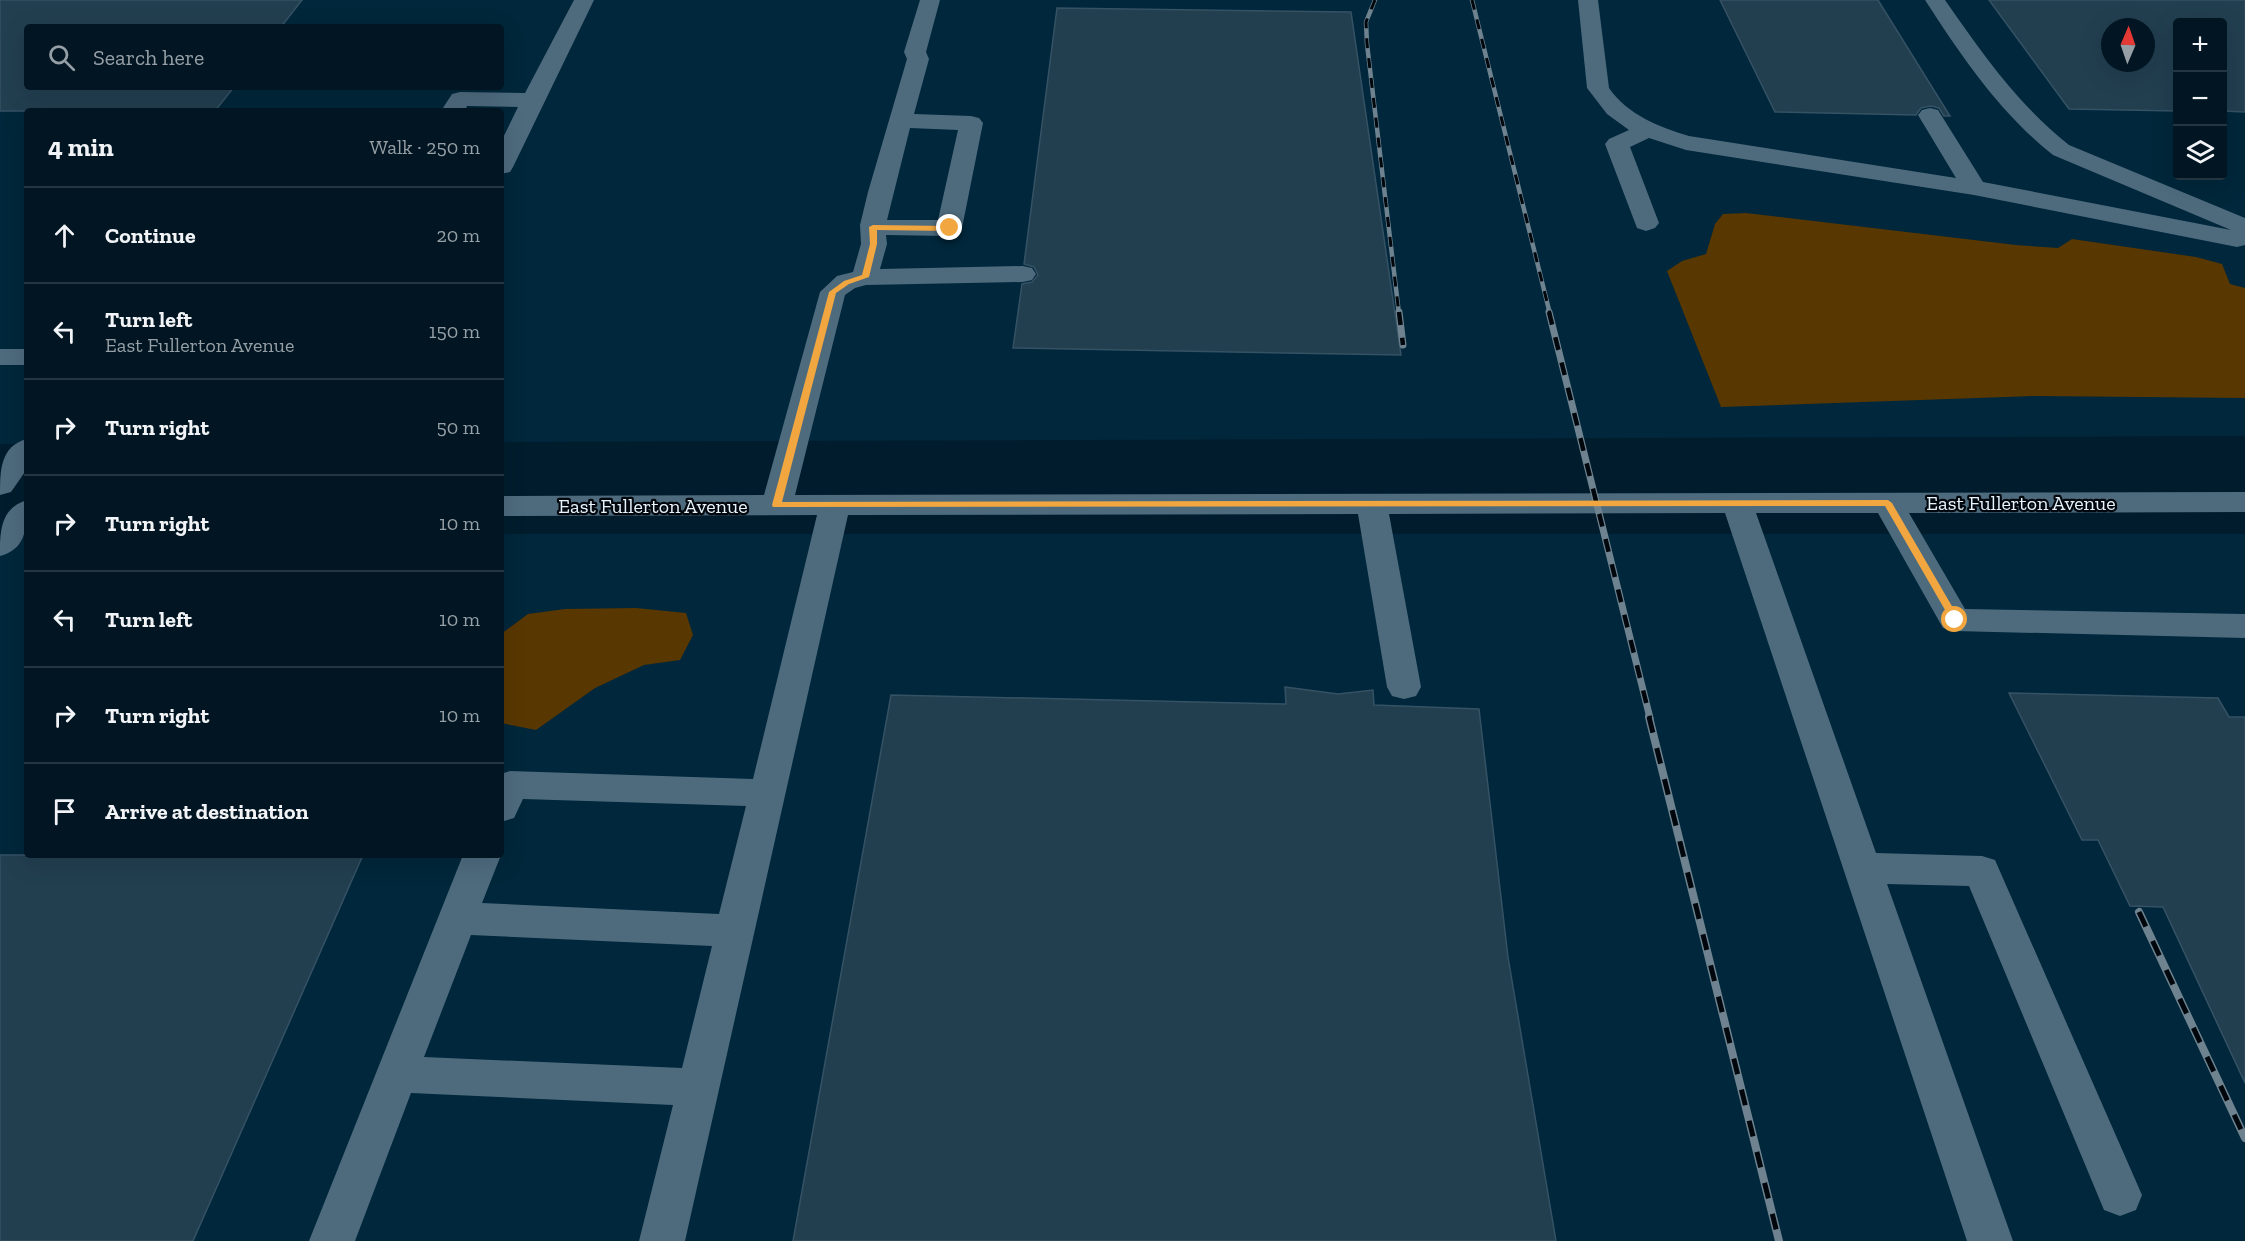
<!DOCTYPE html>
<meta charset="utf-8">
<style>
:root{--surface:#011622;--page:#0b1f2a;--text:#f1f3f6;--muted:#969fa5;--line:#233540}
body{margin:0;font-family:"Zilla Slab",serif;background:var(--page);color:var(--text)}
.controls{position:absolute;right:18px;top:18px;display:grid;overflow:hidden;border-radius:6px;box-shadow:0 6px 24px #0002}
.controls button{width:54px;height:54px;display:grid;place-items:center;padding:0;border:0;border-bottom:2px solid var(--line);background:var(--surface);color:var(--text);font:30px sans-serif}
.compass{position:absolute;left:2101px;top:18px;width:54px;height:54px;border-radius:50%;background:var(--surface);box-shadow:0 6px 24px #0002;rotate:2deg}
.stop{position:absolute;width:18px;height:18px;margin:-14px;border:4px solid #f1a63f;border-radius:50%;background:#fff}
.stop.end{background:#f1a63f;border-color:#fff;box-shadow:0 2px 6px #0008}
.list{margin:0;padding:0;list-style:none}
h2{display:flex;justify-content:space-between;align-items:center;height:78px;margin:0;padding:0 24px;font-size:26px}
h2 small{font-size:20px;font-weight:400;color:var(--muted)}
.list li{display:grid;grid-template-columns:39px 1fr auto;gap:18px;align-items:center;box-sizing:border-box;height:96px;padding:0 24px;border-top:2px solid var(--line)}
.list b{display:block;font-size:22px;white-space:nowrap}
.list p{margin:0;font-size:20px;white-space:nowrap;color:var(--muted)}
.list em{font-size:20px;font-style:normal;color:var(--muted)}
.icon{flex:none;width:33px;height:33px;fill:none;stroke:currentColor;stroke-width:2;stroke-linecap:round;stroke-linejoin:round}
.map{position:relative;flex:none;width:2245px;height:1241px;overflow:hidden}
.search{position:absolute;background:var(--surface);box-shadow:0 6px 24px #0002;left:24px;top:24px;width:480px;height:66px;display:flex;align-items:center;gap:15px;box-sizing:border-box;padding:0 21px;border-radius:6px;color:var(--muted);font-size:22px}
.panel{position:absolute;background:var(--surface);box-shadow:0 6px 24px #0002;left:24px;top:108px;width:480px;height:750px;border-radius:6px}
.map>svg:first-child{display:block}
.built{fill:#00273b;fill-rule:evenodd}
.green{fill:#593701}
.building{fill:#223f50;stroke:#355264;stroke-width:1.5;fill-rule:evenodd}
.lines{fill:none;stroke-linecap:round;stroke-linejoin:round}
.minor{fill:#4e6b7e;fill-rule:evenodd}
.rail-far2-casing{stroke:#6e838f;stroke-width:4.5}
.rail-far1-casing{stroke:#6e838f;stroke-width:7}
.rail-casing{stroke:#6e838f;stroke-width:8}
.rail-far2{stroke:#01070d;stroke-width:3;stroke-dasharray:10;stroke-linecap:butt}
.rail-far1{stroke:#01070d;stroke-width:4.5;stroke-dasharray:13;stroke-linecap:butt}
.rail{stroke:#01070d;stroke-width:5;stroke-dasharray:16;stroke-linecap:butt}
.route{fill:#f1a63f}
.labels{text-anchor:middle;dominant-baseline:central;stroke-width:4.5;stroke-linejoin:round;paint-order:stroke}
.street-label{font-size:20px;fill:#e7f4fd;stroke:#01070d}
</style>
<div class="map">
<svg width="2245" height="1241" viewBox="0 0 2245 1241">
<rect width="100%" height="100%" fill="#011d2d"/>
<g class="built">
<path d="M0 0H2245V436L501 442V111H27V444H0ZM2178 22H2222V176H2178ZM27 27H501V87H27ZM2110 27H2146V63H2110Z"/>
<polygon points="501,534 2245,534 2245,1241 0,1241 0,535 27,535 27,855 501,855"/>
</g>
<g class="green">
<polygon points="1746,213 2016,245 2058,248 2072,239 2196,257 2222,264 2230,284 2245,288 2245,398 2036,396 1721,407 1667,271 1682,261 1706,254 1715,224 1723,214"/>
<polygon points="636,608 686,613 693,635 680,660 644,665 595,688 536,730 501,723 501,634 528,614 565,609"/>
</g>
<g class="building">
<polygon points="0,0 302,0 281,27 27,27 27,87 234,87 215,111 0,111"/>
<polygon points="1720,0 1878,0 1950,116 1944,116 1939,108 1931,106 1921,108 1916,115 1775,112"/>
<path d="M1989 0H2245V112L2223 111V22H2178V111L2069 109ZM2110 27H2146V63H2110Z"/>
<polygon points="1057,8 1351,12 1401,355 1013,348 1022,284 1032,282 1038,275 1034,267 1024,264"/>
<polygon points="1285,687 1338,694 1373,690 1374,705 1479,709 1508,957 1556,1241 793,1241 891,695 1286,704"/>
<polygon points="2009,693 2218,698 2229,717 2245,717 2245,1083 2163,907 2130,906 2098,840 2082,840"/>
<polygon points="0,855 363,855 193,1241 0,1241"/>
</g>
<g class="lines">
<g class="minor">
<polygon points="574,0 594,0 513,167 510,172 501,174 501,142 518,107 467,106 465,111 441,111 452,94 460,92 525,93"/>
<path d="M920 0H940L926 52 929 59 914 114 971 116 979 118 983 123 962 228 958 233 949 236 886 235 887 244 880 269 1023 266 1032 268 1036 274 1032 280 1023 282 866 285 855 288 845 295 795 495 2245 492V512L1909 513 1965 609 2245 614V638L1955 631 1943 628 1878 513H1756L1876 853 1982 856 1995 860 2142 1195 2136 1210 2120 1216 2104 1210 1969 886 1887 884 2013 1241H1967L1725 513 1389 514 1421 687 1416 696 1404 699 1392 696 1387 687 1358 514 848 515 685 1241H639L673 1105 411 1093 355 1241H309L463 855H501L482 903 719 914 746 806 523 799 514 818 501 822V774L510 771 753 779 817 515 501 516V496L764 495 820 292 837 276 853 272 861 244 860 225 868 192 907 59 904 52ZM910 128 958 130 938 220H887ZM471 935 712 946 682 1068 424 1057Z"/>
<path d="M1578 0H1598L1609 88C1628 115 1659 127 1689 136L1956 178 1918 115 1922 110 1930 108 1938 110 1983 182 2231 230 2053 155C1999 112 1962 57 1925 0H1945C1982 53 2018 105 2069 145L2245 218V245L2237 247 1974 195 1686 150 1649 138 1630 147 1659 223 1655 228 1646 231 1637 228 1605 144 1609 139 1629 130 1607 114 1587 88Z"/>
<rect x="0" y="349" width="27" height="16"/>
<path d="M27 439V469L11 492 0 495C0 471 0 446 27 439Z"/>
<path d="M27 500C27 524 28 549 0 556 0 532 0 508 27 500Z"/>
</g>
<defs>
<g id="rail-far2">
<polyline points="1375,0 1366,22 1367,44 1399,314"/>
<polyline points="1472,0 1550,314"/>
</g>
<g id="rail-far1">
<polyline points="1399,312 1403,345"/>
<polyline points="1549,312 1650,718"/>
</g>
<g id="rail">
<polyline points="1649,717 1779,1241"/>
<polyline points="2139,912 2245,1138"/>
</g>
</defs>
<use href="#rail-far2" class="rail-far2-casing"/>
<use href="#rail-far1" class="rail-far1-casing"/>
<use href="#rail" class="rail-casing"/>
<use href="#rail-far2" class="rail-far2"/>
<use href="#rail-far1" class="rail-far1"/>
<use href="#rail" class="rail"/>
</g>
<polygon class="route" points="873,225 950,226 953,228 950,231 877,230 877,244 869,277 849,284 836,293 782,502 1888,500 1892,503 1960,620 1955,623 1952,622 1885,506 773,507 772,505 829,292 844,281 862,275 870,244 869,227"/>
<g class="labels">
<g class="street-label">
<text x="2021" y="503">East Fullerton Avenue</text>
<text x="653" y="506">East Fullerton Avenue</text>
</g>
</g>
</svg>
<div class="controls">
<button>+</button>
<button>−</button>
<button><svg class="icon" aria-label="layers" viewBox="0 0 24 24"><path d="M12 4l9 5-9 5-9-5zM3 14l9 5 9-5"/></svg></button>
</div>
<svg class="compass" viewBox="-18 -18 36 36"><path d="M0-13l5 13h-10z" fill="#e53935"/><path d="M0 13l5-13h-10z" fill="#969fa5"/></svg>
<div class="stop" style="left:1955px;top:620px"></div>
<div class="stop end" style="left:950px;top:228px"></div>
<div class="search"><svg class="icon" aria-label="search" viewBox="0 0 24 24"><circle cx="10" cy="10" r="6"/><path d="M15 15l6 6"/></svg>Search here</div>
<section class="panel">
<h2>4 min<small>Walk · 250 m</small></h2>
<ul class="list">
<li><svg class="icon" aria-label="ahead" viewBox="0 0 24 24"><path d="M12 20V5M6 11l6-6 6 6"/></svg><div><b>Continue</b></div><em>20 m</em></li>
<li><svg class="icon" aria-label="left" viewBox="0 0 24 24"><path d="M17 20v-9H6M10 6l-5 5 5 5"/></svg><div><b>Turn left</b><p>East Fullerton Avenue</p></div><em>150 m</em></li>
<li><svg class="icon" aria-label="right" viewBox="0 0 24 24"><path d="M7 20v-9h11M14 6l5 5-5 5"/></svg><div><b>Turn right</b></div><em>50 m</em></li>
<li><svg class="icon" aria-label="right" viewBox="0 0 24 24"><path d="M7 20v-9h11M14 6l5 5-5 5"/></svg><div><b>Turn right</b></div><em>10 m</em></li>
<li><svg class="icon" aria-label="left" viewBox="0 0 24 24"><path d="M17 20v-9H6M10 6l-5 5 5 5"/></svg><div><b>Turn left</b></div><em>10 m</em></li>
<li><svg class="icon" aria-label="right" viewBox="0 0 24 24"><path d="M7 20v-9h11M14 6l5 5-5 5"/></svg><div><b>Turn right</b></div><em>10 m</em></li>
<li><svg class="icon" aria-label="arrive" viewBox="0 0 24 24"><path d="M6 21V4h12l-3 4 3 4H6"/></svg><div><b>Arrive at destination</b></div></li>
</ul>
</section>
</div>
